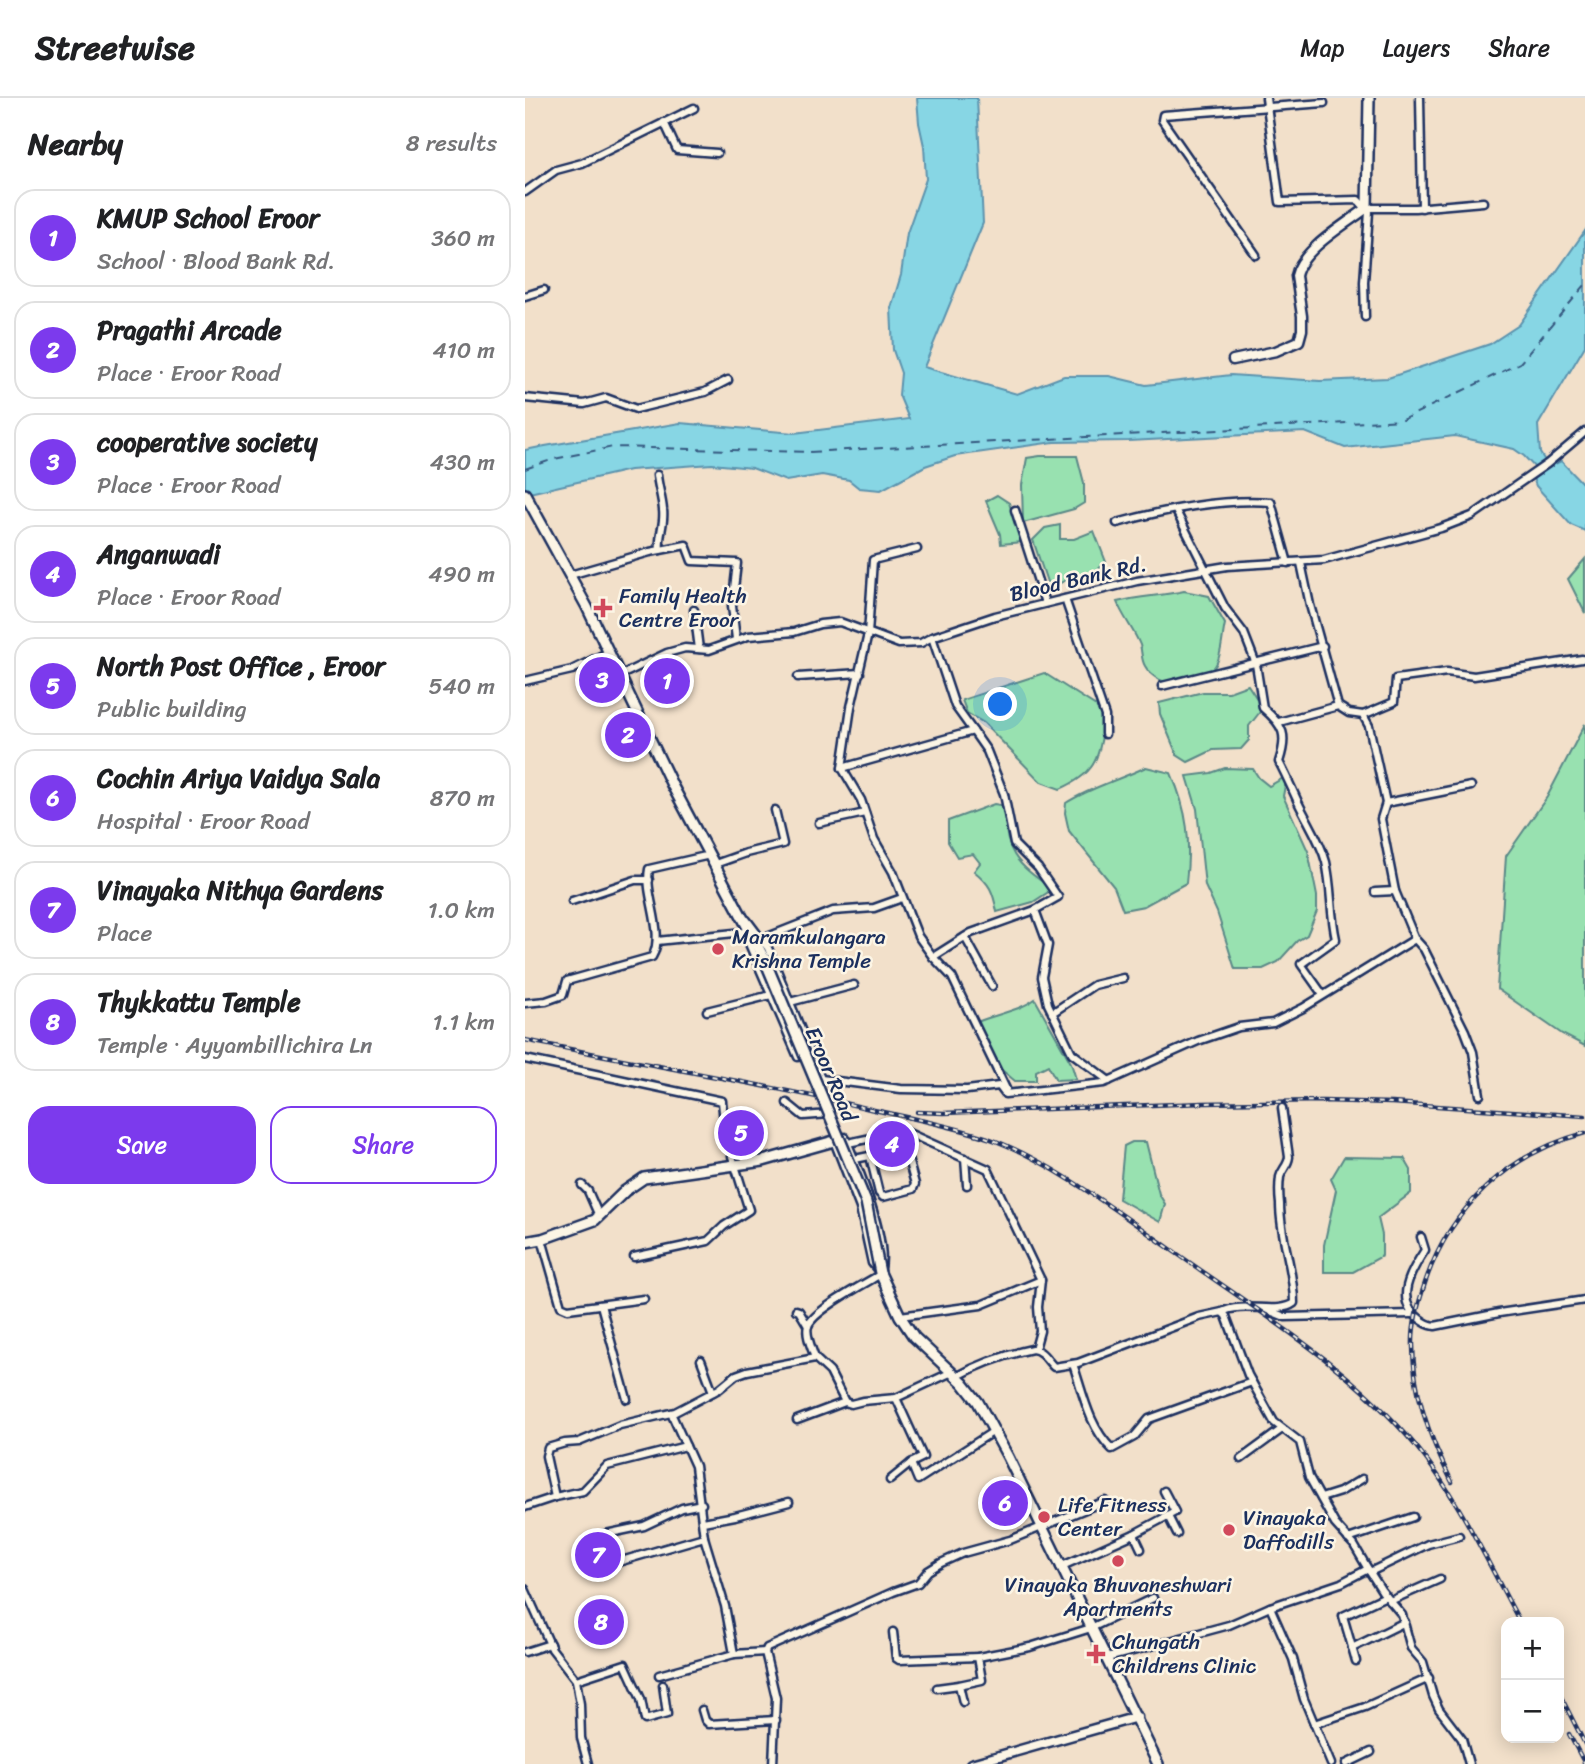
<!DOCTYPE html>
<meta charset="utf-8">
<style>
:root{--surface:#fff;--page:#f2f2f2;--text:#202124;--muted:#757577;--line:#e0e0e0;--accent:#7c3aed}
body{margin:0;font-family:Sriracha,sans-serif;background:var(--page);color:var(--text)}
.controls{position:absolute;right:21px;bottom:21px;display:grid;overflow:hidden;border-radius:14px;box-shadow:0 4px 18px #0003}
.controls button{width:63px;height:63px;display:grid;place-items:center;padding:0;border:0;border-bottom:2px solid var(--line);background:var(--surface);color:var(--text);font:35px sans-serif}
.you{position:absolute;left:476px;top:607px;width:24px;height:24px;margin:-18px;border:5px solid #fff;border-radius:50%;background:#1a73e8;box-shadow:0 0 0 10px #1a73e833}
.badge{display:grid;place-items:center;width:46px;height:46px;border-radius:50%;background:var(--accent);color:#fff;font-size:23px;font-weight:700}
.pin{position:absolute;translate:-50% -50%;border:4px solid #fff;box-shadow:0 2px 7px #0006}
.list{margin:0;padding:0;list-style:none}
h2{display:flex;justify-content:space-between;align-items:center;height:91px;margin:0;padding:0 28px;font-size:30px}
h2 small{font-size:23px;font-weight:400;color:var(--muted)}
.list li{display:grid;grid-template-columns:46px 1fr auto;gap:21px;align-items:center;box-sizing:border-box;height:98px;margin:0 14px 14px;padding:0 14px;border:2px solid var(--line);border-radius:21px}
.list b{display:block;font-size:26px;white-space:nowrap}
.list p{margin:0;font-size:23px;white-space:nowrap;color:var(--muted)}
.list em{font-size:23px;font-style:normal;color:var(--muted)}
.actions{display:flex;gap:14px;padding:21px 28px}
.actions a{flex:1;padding:16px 0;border:2px solid var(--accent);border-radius:21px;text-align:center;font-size:24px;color:var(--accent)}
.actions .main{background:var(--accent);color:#fff}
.map{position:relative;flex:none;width:1060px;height:1666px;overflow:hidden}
header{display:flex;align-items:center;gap:42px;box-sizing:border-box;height:98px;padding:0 35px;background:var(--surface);border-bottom:2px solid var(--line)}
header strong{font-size:33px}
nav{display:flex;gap:38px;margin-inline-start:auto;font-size:24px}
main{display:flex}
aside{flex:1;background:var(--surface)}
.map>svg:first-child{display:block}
.green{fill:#98e1b0;stroke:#5a8887;stroke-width:2}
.water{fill:#87d6e4;stroke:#5c93ae;stroke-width:2}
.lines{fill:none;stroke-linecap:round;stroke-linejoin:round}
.ferry{stroke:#365980;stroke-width:2;stroke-dasharray:9 7;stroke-linecap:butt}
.minor-casing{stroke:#1b2f5e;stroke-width:11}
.tertiary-casing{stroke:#1b2f5e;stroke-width:13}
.secondary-casing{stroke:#1b2f5e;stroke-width:14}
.minor{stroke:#fcf5e5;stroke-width:6}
.tertiary{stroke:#fcf5e5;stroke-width:8}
.secondary{stroke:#fcf5e5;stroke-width:9}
.rail-casing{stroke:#1b2f5e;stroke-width:4.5}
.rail{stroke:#fcf5e5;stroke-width:2;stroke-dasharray:5;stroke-linecap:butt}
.secondary-bridge-casing{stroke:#1b2f5e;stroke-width:14;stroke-linecap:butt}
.secondary-bridge{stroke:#fcf5e5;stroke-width:9}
.poi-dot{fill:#d1495b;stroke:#fcf5e5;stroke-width:2.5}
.labels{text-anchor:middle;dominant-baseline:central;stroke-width:5;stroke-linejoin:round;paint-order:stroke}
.street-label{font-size:21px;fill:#1b2f5e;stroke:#fcf5e5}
.poi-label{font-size:21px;fill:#1b2f5e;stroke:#fcf5e5;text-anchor:start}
</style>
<header>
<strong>Streetwise</strong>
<nav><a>Map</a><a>Layers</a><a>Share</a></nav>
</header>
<main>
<aside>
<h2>Nearby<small>8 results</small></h2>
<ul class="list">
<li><span class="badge">1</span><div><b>KMUP School Eroor</b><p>School · Blood Bank Rd.</p></div><em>360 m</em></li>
<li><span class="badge">2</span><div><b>Pragathi Arcade</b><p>Place · Eroor Road</p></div><em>410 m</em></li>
<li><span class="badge">3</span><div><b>cooperative society</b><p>Place · Eroor Road</p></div><em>430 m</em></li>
<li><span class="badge">4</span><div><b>Anganwadi</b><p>Place · Eroor Road</p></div><em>490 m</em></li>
<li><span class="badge">5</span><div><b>North Post Office , Eroor</b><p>Public building</p></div><em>540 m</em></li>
<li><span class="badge">6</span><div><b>Cochin Ariya Vaidya Sala</b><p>Hospital · Eroor Road</p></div><em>870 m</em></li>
<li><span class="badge">7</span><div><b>Vinayaka Nithya Gardens</b><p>Place</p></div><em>1.0 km</em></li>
<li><span class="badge">8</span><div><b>Thykkattu Temple</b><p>Temple · Ayyambillichira Ln</p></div><em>1.1 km</em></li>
</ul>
<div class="actions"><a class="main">Save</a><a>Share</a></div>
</aside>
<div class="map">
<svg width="1060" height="1666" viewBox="0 0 1060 1666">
<rect width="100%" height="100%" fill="#f2e0ca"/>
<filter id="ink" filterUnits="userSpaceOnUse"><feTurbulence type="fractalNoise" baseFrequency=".0143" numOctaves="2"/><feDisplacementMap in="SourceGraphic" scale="14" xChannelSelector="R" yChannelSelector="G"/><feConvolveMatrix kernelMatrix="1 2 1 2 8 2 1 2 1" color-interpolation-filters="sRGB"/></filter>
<g filter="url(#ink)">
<g class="green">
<polygon points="515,358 552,358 559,385 559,405 549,411 498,425 497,387 502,360"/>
<polygon points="472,397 484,405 497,444 476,446 475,436 461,403"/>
<polygon points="535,427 535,441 549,441 569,433 581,464 568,476 546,480 524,490 508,442 520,430"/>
<polygon points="1060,461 1060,515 1043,481"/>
<path d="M659 493 684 498 700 526C697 538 697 559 690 568 673 590 634 593 620 568 616 562 617 553 615 547 609 532 598 519 592 504 614 498 636 498 659 493Z"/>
<path d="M519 575 571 608 580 622C573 660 573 674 535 691L516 684 459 625 442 615 437 602Z"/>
<polygon points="723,587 738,610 724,628 724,642 716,651 688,652 663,664 652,657 635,616 634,605 678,594 704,594"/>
<polygon points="1060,626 1060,948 1037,936 972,891 981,758 1022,699"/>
<path d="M621 669 646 675C663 714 666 743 661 785L619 808 598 812 589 789 544 733 540 715 541 705C566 689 594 682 621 669Z"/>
<polygon points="700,670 728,671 734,680 744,688 762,678 758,698 783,753 792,798 792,813 782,837 772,843 753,864 738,871 710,871 692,814 680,788 672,711 662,678 686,675"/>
<path d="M469 706 481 708C477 753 492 767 528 791L508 804 472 814C468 793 465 786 449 773L455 765 448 756 432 759 423 744V723Z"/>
<path d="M510 901 546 965 551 981 531 982 523 967 511 973V983H490L472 968 452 924C471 916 494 913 510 901Z"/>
<polygon points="607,1044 621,1044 634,1096 640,1106 635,1124 594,1101 599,1048"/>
<polygon points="819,1059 879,1060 886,1072 886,1095 853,1120 857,1137 857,1158 828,1174 799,1174 799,1147 811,1092 806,1081"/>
</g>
<polygon class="water" points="392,0 452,0 458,125 399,269 492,296 539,278 584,278 621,287 706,277 795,283 863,280 965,246 994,227 1060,133 1060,248 1013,327 1015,355 1024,369 1036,363 1060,388 1060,433 1046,427 1011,388 1008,380 1015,375 999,358 989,351 930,338 820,350 780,334 604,343 529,344 430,358 400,368 356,392 334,390 324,382 297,377 261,383 227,370 187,366 105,372 0,396 0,352 20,348 155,325 269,335 384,321 374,297 376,275 368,252 366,210 376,177 382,135 401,81 399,48 394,25"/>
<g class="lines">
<polyline class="ferry" points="0,371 29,361 88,349 284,354 877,322 995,265 1060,187"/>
<defs>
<g id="minor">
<polyline points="741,0 755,104 833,102 844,114 839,184 840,219"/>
<polyline points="895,0 897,110"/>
<polyline points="139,24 152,52 192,55"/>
<polyline points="0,94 31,72 57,65 169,10"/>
<polyline points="842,110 890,110 958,104"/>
<polyline points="731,157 637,22 638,17 799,5"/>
<polyline points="0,198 19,192"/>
<polyline points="0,300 59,306 81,300 111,311 180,294 203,282"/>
<path d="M132 377C133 388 137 400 138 412 140 426 133 438 135 452"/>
<polyline points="490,412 520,505"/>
<path d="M651 413 700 510 719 535 731 566 738 610C759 628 763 637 754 664 761 677 767 691 773 704 783 725 795 742 801 764 807 790 805 815 811 841L776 866 798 897"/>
<path d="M592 425C638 412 699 400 746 404L763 465"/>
<polyline points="392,451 348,462 343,536 326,609 317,670 448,633 462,653 479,696 489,746 513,770 533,799 510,812 523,847 517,879 523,906 547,955 584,983"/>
<polyline points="776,465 785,507 813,608 824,615 838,617"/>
<polyline points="45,477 125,454 161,447 167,463 212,465 207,508 211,541"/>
<polyline points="540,501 580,618 580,636"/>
<polyline points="169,512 174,551"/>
<polyline points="407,539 430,608 448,633"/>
<polyline points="96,577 142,555 160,550 184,552 223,538 269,534 295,526 315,524 374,546 396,545 407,539 470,518 612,483 702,468 799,462 916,430 947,418 1022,366 1060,334"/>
<polyline points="273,579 335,575"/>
<polyline points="0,583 47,572 84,554"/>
<polyline points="637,588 798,548"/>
<polyline points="754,624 813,608"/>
<polyline points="317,670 336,702 349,741 368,774 393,838 408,859 446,835 510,812"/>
<polyline points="861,705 946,688"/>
<polyline points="294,725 340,715"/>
<polyline points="190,766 221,755 258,746 250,712"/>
<polyline points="850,794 870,793"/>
<polyline points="47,803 110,782 124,782"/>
<polyline points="222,822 243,850 296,981 376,991 442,992 474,988 480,996 579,985 673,943 714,929 748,925 778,910 890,841 870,793 856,721 861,705 844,628 838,617 869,604 871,581 922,574 949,578 1057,561"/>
<polyline points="440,839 467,888"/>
<polyline points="237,841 308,813 349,810 377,800"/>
<polyline points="890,841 899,851 940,933 948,954 955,997"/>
<polyline points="132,843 219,834 273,959 281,955"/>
<polyline points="408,859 427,879 481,991"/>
<polyline points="265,904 329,887"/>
<path d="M0 905 21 903 38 897 42 883 127 859C141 836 119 797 124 771L185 757"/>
<polyline points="182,913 246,897"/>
<polyline points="527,915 569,887 598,880"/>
<polyline points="0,961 197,1003 200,1036 224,1112 199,1128 183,1143 109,1159"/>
<polyline points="262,1005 278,1018 305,1016"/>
<path d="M309 1043 335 1110 347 1165 355 1175C365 1144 333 1069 320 1039"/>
<polyline points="323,1045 379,1033 463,1071 516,1182 456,1207 375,1218"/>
<polyline points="440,1060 442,1087"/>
<polyline points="330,1061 378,1051 381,1054 390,1086 388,1091 358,1099 354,1095 345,1058"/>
<polyline points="57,1087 63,1093 74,1118"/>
<path d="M896 1139 900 1152C886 1173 868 1203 895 1221 900 1225 903 1227 910 1228L974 1215 1060 1202"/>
<polyline points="17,1141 36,1208 43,1211 119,1201"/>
<polyline points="76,1207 102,1301"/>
<polyline points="740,1211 760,1219 887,1216"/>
<polyline points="271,1212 274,1213 283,1228"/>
<path d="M697 1214C718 1203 753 1217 769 1205 769 1170 755 1141 755 1106 754 1098 754 1087 755 1079 757 1071 763 1068 764 1059L757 1010"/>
<polyline points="510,1251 515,1233 513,1209 516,1182"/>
<polyline points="290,1260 305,1274 320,1304 326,1306 338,1303 371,1300 427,1274"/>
<polyline points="176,1262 188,1294"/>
<path d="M548 1266C558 1295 564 1329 587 1351L609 1339 624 1321 727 1284"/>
<path d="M431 1279C456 1265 479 1257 507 1251 518 1252 522 1263 529 1269L553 1265 674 1219 697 1214 701 1218 723 1277 749 1324 775 1344 784 1379 810 1426 829 1447 843 1471 816 1485 745 1509 704 1527 582 1560"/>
<polyline points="371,1300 398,1359 386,1365 393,1382 469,1333"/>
<polyline points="146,1315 170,1368 179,1439 200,1508 209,1556 240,1554"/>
<polyline points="272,1322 320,1304"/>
<polyline points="716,1361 757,1331"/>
<polyline points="365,1382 386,1365"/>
<polyline points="30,1399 58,1393 82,1368 161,1348"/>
<polyline points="796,1400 815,1394 837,1381"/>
<path d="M0 1409 30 1399 21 1358 23 1350 40 1345 54 1344 95 1327 150 1314 194 1291 211 1277 222 1273 290 1260C287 1251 280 1236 283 1228 289 1212 341 1185 356 1176"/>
<polyline points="643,1418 652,1436"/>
<polyline points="178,1424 210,1418 264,1404"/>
<polyline points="609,1436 616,1451"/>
<polyline points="76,1437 119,1428 157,1410 177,1406"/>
<polyline points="823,1441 888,1419"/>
<polyline points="93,1464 179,1439"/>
<polyline points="535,1469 609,1436 650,1414 639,1393"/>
<polyline points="843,1471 857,1493 877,1517 886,1550 898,1564 908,1598 914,1611 937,1641 944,1666"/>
<polyline points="845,1474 903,1446 934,1438"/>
<polyline points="0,1491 27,1551 51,1582 55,1606 56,1640 63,1666"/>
<polyline points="865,1503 915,1481"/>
<polyline points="745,1509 768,1561 779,1601 806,1666"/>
<polyline points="368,1534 371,1560 374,1562 453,1559"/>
<polyline points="827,1550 880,1524"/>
<polyline points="0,1554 25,1546"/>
<polyline points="831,1563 818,1518 861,1498"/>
<polyline points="134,1577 209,1556"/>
<polyline points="51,1582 100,1566 116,1601 120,1622 142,1616 138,1587"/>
<polyline points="412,1590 434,1587"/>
<polyline points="438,1604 434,1587 457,1582 453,1559 505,1549 566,1530 628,1500"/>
<polyline points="177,1612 180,1622 184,1626 251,1622"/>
<polyline points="789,1626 840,1609 904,1580"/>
<polyline points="248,1666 251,1600 240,1554 242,1550 368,1494 393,1485 403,1473 416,1465 438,1455 485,1442 580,1403"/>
<polyline points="821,1666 846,1654"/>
</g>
<g id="tertiary">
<path d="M708 262 751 253 774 243 777 232V218L771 178C776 152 821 126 842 110"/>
<polyline points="446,1666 612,1619"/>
</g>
<g id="secondary">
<polyline points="842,110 844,0"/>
<polyline points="0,396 62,509 147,687 239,860"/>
<polyline points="0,1144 17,1141 70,1122 100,1093 119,1080 238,1063 309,1043"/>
<polyline points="355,1175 375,1218 389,1239 438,1285 453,1304 483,1359 633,1666"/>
</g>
</defs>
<use href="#minor" class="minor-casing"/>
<use href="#tertiary" class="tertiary-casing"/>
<use href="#secondary" class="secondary-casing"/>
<use href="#minor" class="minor"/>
<use href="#tertiary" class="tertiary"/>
<use href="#secondary" class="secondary"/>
<defs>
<g id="rail">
<path d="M0 942C115 966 231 984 345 1011 385 1020 424 1027 463 1040 527 1063 598 1118 654 1157 736 1215 825 1269 890 1347 934 1400 962 1464 995 1524"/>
<polyline points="392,1014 419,1015 679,1005 798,1003 867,1005 1060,1018"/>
<path d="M927 1384C904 1339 887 1293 888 1242 888 1223 894 1203 900 1185 925 1110 984 1055 1060 1035"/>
<polyline points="1034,1595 1060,1646"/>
<polyline points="1044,1636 1060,1666"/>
</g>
</defs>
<use href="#rail" class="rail-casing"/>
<use href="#rail" class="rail"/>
<defs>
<polyline id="secondary-bridge" points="239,860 341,1104 355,1175"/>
</defs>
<use href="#secondary-bridge" class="secondary-bridge-casing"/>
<use href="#secondary-bridge" class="secondary-bridge"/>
</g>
</g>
<g class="poi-dot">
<path d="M74.5 499.5h7v7h7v7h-7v7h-7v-7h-7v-7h7z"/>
<circle cx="193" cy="851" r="7"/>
<circle cx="519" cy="1419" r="7"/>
<circle cx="704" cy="1432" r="7"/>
<circle cx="593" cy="1463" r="7"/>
<path d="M567.5 1545.5h7v7h7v7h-7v7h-7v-7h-7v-7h7z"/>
</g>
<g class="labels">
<g class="street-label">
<text transform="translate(553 481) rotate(-13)">Blood Bank Rd.</text>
<text transform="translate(306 976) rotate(67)">Eroor Road</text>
</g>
<g class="poi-label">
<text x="94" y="498">Family Health<tspan x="94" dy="24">Centre Eroor</tspan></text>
<text x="207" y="839">Maramkulangara<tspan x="207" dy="24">Krishna Temple</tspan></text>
<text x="533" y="1407">Life Fitness<tspan x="533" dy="24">Center</tspan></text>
<text x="718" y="1420">Vinayaka<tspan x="718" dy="24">Daffodills</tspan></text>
<text x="593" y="1487" text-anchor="middle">Vinayaka Bhuvaneshwari<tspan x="593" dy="24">Apartments</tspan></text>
<text x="587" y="1544">Chungath<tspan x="587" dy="24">Childrens Clinic</tspan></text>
</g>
</g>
</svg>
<div class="controls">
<button>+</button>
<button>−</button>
</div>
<div class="you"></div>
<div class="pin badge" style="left:142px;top:583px">1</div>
<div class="pin badge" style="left:103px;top:637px">2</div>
<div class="pin badge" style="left:77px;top:582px">3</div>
<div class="pin badge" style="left:367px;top:1046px">4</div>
<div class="pin badge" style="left:216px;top:1035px">5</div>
<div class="pin badge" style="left:480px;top:1405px">6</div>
<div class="pin badge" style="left:73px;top:1457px">7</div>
<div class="pin badge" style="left:76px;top:1524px">8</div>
</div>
</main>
